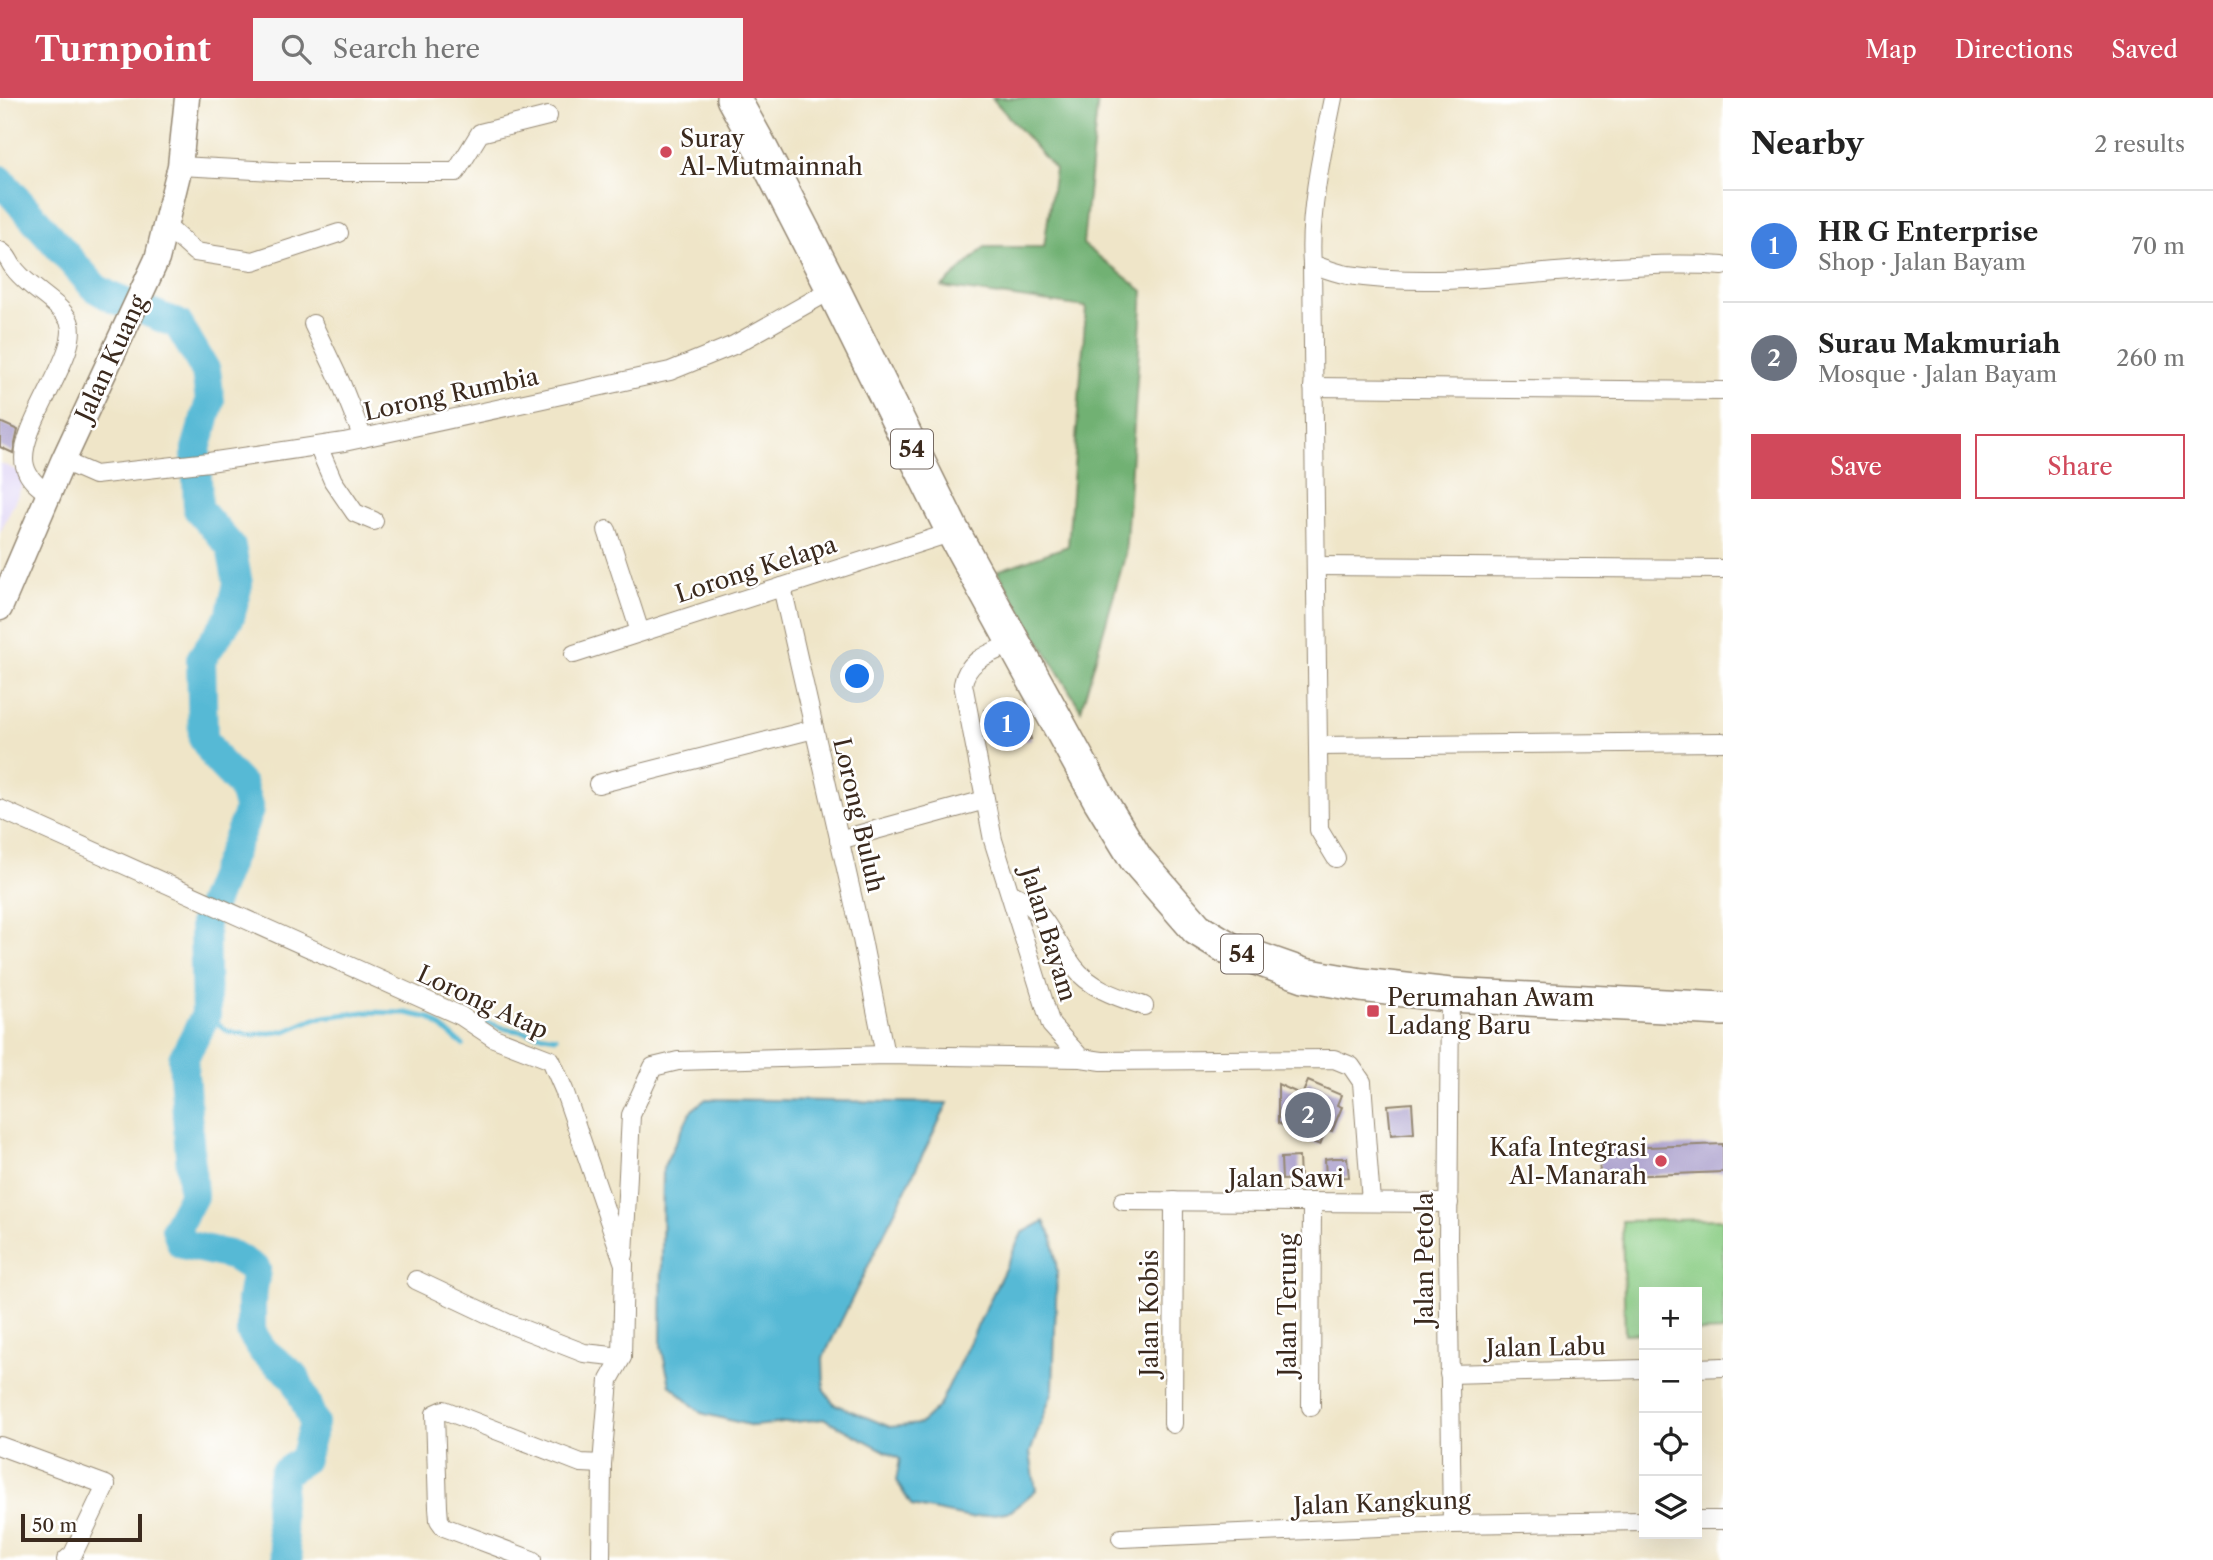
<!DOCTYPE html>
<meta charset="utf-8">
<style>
:root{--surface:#fff;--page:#f6f6f6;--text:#222;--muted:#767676;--line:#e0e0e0;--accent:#d1495b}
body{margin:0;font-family:"Libre Caslon Text",serif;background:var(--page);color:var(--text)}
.controls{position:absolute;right:21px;bottom:21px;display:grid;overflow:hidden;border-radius:0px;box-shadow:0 7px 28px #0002}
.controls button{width:63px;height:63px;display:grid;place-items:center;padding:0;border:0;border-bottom:2px solid var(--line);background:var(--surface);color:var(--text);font:35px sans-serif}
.scale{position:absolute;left:21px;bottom:18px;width:121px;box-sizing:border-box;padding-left:7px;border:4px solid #3b2a1e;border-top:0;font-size:19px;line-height:24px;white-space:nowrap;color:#3b2a1e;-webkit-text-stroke:5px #fff;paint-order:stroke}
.you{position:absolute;left:858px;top:579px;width:24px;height:24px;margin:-18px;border:5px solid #fff;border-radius:50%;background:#1a73e8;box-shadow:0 0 0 10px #1a73e833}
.badge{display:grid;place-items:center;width:46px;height:46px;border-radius:50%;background:var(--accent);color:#fff;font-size:23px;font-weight:700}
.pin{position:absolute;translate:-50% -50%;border:4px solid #fff;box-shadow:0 2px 7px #0006}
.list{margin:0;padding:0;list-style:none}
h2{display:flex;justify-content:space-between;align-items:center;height:91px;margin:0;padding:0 28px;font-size:30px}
h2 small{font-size:23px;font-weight:400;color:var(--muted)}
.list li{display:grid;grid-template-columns:46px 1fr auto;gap:21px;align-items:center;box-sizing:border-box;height:112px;padding:0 28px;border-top:2px solid var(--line)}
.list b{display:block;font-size:26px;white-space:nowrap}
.list p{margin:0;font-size:23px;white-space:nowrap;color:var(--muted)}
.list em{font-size:23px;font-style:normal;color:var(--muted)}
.actions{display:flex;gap:14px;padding:21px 28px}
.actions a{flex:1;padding:16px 0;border:2px solid var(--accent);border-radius:0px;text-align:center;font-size:24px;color:var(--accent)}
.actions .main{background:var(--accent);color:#fff}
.icon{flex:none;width:38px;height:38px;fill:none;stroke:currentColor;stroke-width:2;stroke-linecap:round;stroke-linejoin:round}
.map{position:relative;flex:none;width:1723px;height:1462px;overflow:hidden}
header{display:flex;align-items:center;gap:42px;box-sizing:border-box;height:98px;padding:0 35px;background:var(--accent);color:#fff}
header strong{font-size:33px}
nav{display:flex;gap:38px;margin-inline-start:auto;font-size:24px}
.search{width:490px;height:63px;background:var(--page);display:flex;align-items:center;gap:18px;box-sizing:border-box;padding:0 24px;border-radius:0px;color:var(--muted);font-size:26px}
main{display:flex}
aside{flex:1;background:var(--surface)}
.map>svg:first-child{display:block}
.built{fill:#dfd4f5}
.green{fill:#8cce86;stroke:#647c52;stroke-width:2}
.forest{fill:#71b173;stroke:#566e48;stroke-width:2}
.water{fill:#56b9d5;stroke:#48727a;stroke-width:2}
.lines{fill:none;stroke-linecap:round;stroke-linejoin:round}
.stream{stroke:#56b9d5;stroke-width:5}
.river{stroke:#56b9d5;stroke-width:30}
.building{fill:#a89dcb}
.street-casing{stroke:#958873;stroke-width:20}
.secondary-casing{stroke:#958873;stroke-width:27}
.highway-casing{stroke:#958873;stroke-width:36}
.street{stroke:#fff;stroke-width:18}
.secondary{stroke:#fff;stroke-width:24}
.highway{stroke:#fff;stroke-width:33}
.poi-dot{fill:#d1495b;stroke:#fff;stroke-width:2.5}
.labels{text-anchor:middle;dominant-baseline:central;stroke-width:5;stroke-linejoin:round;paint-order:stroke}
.shield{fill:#fff;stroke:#766a62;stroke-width:2}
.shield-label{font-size:23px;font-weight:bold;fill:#3b2a1e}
.poi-label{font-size:24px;fill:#3b2a1e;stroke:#fff;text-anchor:start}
.street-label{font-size:24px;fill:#3b2a1e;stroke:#fff}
</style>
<header>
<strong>Turnpoint</strong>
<div class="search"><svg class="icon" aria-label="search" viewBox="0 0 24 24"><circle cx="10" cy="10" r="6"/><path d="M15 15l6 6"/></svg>Search here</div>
<nav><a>Map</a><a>Directions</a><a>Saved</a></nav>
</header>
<main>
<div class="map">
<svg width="1723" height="1462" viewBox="0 0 1723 1462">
<rect width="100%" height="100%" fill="#fff"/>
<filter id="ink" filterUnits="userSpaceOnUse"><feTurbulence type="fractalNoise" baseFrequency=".0143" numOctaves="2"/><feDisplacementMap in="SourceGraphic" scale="14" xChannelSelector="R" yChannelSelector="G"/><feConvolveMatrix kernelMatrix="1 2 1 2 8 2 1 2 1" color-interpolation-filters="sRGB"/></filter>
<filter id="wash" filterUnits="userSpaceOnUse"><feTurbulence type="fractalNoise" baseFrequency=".00686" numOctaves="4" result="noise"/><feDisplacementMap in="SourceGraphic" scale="28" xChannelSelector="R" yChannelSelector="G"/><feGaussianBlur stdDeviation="1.57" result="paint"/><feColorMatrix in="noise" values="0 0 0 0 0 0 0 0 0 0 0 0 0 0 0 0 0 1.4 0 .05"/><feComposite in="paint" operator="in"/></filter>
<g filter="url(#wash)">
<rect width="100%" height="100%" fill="#efe5c8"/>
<polygon class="built" points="0,365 27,377 0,435"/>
<polygon class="green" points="1723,1121 1723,1233 1697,1234 1697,1194 1644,1194 1644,1235 1625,1236 1622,1123"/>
<polygon class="forest" points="992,0 1098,0 1083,146 1143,193 1125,458 1081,612 997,473 1068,448 1086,209 942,189 985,149 1044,149 1055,71"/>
<polygon class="water" points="706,1001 948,1005 823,1260 824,1292 834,1306 890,1329 920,1326 939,1308 1022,1135 1044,1123 1053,1141 1057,1173 1053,1292 1030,1355 1036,1392 1011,1413 971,1420 912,1408 896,1383 900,1361 825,1321 753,1328 701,1315 670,1287 661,1248 663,1070 691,1013"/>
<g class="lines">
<g class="stream">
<polyline points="206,917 229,934 253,937 286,933 316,920 364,914 406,915 430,920 463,947"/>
<polyline points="482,928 486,924 507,931 556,939"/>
</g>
<path class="river" d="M0 82 95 190 113 200 178 226 206 273 210 303 196 351 198 411 231 449 238 486 230 519 201 561 203 640 218 663 242 688 249 712 204 825 206 917 183 961 193 1098 176 1130 182 1146 234 1158 256 1172 251 1203V1234L263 1253 295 1279 314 1325 304 1361 284 1375C276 1405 279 1432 288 1462"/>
</g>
<g id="blocks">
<g class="building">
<polygon points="0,324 18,332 13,355 0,349"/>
<polygon points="1021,603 1031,641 994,650 984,612"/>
<polygon points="1308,983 1341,997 1337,1007 1342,1009 1332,1033 1326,1031 1320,1047 1296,1037 1297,1034 1278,1025 1278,986 1302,997"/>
<polygon points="1412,1005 1414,1035 1391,1037 1388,1007"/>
<polygon points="1723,1046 1723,1074 1600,1079 1599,1051"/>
<polygon points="1299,1059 1300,1081 1282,1082 1281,1060"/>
<polygon points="1333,1060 1347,1060 1349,1079 1326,1080 1325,1061"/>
</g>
</g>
</g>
<g filter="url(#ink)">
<use href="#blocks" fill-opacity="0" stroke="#958873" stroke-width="2"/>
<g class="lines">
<defs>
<g id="street">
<path d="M1333 0C1323 49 1308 117 1312 166 1323 170 1336 175 1348 177 1473 195 1598 159 1723 168"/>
<polyline points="180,68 291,74 456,74 480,35 548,18"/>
<polyline points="166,128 195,154 253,163 339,135"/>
<path d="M0 153C8 157 8 162 13 169 18 176 26 183 32 188 44 198 60 208 68 221 86 251 15 330 25 368 28 381 39 389 49 396"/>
<polyline points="1312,166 1319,732 1336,760"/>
<polyline points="313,226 341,285 363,340"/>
<polyline points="1313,289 1723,293"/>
<polyline points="318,348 333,383 355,415 374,423"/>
<polyline points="63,363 95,377 209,364 344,344 543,301 670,273 734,247 833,191"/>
<polyline points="607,432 640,534"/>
<polyline points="1316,468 1723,471"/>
<polyline points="782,489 862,841 885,957"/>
<path d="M1013 545C992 555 967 561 963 586L993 742 1051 927 1081 960"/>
<polyline points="574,556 953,434"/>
<polyline points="1319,648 1723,644"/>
<polyline points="598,686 814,631"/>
<polyline points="0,711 461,918 494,940 551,962 564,992 624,1166 622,1259 609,1282 602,1366 601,1462"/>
<polyline points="839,742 985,702"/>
<path d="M1012 796C1045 810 1053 842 1074 869 1091 891 1118 899 1144 908"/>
<polyline points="1450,897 1448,1146 1452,1426"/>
<polyline points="1123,1103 1449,1105"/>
<polyline points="624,1157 631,1017 653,969 678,963 885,957 1081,960 1102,963 1334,961 1351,968 1362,984 1371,1104"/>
<polyline points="416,1182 507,1225 584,1255 622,1259"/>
<polyline points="1697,1270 1723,1269"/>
<polyline points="1449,1276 1644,1271"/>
<polyline points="1311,1309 1312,1104"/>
<polyline points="1173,1326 1174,1103"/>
<polyline points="0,1348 106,1387 73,1456 66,1462"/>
<polyline points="1697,1422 1723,1422"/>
<polyline points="1121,1440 1452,1426 1644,1423"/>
<polyline points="532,1462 444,1429 439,1422 438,1409 435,1316 444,1312 581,1365 602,1366"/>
</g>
<polyline id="secondary" points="0,510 63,363 157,161 180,68 187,0"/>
<polyline id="highway" points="733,0 758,45 833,191 953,434 1100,702 1136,761 1197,831 1230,851 1304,877 1361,887 1450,897 1723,911"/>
</defs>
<use href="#street" class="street-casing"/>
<use href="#secondary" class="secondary-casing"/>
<use href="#highway" class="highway-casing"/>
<use href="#street" class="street"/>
<use href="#secondary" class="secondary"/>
<use href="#highway" class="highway"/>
</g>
</g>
<g class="poi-dot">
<circle cx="666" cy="54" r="7"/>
<rect x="1366" y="906" width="14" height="14" rx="3.5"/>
<circle cx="1661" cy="1063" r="7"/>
</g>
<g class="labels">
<g class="shield">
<rect x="891" y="331.5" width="42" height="39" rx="5"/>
<rect x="1221" y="836.5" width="42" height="39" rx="5"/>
</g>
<g class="shield-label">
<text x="912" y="351">54</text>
<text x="1242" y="856">54</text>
</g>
<g class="poi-label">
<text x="680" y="40">Suray<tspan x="680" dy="28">Al-Mutmainnah</tspan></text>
<text x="1387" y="899">Perumahan Awam<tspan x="1387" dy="28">Ladang Baru</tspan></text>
<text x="1647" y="1049" text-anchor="end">Kafa Integrasi<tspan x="1647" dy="28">Al-Manarah</tspan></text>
</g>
<g class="street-label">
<text transform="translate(111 260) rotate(-65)">Jalan Kuang</text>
<text transform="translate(451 296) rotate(-12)">Lorong Rumbia</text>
<text transform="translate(756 471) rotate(-18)">Lorong Kelapa</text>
<text transform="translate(859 717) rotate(77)">Lorong Buluh</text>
<text transform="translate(1049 836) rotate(73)">Jalan Bayam</text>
<text transform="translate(483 904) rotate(25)">Lorong Atap</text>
<text x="1286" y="1080">Jalan Sawi</text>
<text transform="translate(1424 1161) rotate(-90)">Jalan Petola</text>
<text transform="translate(1287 1207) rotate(-90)">Jalan Terung</text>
<text transform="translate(1149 1215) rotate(-90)">Jalan Kobis</text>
<text transform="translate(1546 1249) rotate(-1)">Jalan Labu</text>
<text transform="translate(1382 1405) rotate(-2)">Jalan Kangkung</text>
</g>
</g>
</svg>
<div class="controls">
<button>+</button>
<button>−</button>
<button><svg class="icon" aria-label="locate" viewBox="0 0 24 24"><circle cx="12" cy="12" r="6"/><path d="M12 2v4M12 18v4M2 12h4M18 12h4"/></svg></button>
<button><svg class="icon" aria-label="layers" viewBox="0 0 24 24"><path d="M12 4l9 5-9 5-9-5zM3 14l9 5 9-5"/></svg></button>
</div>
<div class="scale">50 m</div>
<div class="you"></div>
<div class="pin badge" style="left:1007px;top:626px;background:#3f7fe0">1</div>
<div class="pin badge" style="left:1308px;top:1017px;background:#6b7280">2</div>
</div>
<aside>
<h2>Nearby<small>2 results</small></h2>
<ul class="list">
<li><span class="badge" style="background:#3f7fe0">1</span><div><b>HR G Enterprise</b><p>Shop · Jalan Bayam</p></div><em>70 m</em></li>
<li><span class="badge" style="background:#6b7280">2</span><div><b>Surau Makmuriah</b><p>Mosque · Jalan Bayam</p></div><em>260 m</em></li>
</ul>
<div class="actions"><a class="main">Save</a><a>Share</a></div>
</aside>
</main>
